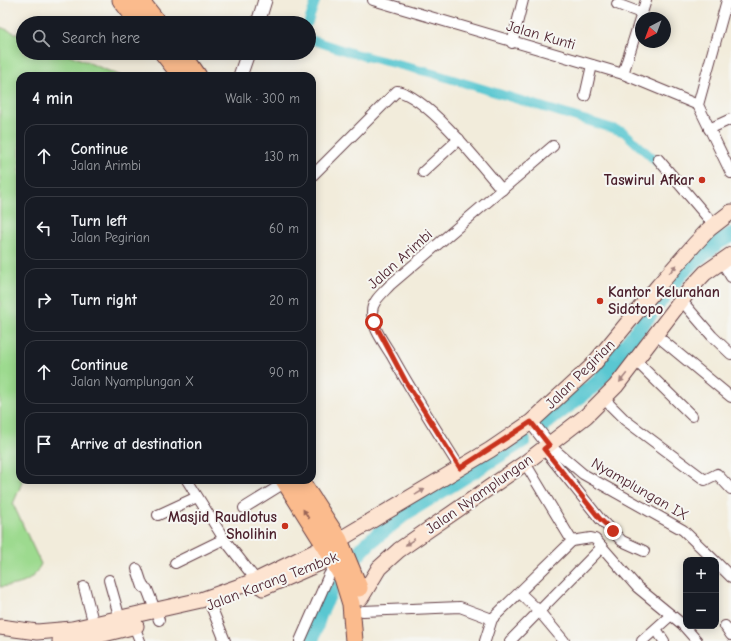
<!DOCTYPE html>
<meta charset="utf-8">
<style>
:root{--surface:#171b24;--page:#242831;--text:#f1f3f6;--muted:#9ea1a6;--line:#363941}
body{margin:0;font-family:"Comic Neue",sans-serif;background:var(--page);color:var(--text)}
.controls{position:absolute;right:12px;bottom:12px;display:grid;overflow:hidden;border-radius:8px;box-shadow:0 2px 10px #0003}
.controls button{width:36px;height:36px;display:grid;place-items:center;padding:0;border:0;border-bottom:1px solid var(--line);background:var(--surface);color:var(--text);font:20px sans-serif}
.compass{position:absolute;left:635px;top:12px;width:36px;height:36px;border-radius:50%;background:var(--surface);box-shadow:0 2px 10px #0003;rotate:221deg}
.stop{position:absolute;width:12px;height:12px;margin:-9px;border:3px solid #c8321e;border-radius:50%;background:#fff}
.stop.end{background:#c8321e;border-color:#fff;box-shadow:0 1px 4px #0008}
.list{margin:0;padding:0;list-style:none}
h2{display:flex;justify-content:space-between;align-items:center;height:52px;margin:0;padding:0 16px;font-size:17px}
h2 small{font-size:13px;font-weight:400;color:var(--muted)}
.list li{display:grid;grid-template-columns:26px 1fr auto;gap:12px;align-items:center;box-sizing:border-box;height:64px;margin:0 8px 8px;padding:0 8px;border:1px solid var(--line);border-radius:12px}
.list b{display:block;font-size:15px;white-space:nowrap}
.list p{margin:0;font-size:13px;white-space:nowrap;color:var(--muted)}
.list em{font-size:13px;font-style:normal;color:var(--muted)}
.icon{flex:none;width:22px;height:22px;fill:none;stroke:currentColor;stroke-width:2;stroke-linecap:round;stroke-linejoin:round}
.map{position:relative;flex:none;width:731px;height:641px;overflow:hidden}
.search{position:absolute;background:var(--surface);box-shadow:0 2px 10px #0003;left:16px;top:16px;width:300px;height:44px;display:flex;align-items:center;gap:10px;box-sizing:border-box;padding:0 14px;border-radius:22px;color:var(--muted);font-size:15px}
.panel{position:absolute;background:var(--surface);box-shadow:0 2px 10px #0003;left:16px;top:72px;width:300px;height:412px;border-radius:12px}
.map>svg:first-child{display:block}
.green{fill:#9dda8f;stroke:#747c5d}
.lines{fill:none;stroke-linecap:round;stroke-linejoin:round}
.canal{stroke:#5ac7d1;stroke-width:9}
.river{stroke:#5ac7d1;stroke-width:16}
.minor-casing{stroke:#633e45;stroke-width:12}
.tertiary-casing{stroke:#633e45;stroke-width:15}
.secondary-casing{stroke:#633e45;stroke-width:17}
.trunk-casing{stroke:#633e45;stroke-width:19}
.minor{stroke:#fff;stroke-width:10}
.tertiary{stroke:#fff;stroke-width:13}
.secondary{stroke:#fde4d1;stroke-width:15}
.trunk{stroke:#fbbb8d;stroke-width:17}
.oneway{fill:#a4827e}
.oneway2{fill:#9a6557}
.route{stroke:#c8321e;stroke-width:5}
.poi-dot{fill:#c8321e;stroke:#f6f6f2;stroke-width:1.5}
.labels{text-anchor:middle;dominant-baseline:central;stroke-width:4;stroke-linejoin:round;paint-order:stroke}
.street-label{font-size:15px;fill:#4a1f2b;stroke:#f6f6f2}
.poi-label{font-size:15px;font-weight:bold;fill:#4a1f2b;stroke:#f6f6f2;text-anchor:end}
</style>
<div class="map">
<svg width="731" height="641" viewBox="0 0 731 641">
<rect width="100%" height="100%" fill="#f6f6f2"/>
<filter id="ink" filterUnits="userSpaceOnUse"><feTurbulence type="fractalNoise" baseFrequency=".025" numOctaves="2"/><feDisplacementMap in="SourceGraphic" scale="8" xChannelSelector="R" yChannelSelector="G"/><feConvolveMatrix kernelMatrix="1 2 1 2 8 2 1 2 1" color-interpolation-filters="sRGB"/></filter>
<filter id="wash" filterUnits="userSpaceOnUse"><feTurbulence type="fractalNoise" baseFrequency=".012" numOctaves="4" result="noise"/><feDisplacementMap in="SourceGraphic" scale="16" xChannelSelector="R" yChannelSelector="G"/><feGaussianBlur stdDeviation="0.9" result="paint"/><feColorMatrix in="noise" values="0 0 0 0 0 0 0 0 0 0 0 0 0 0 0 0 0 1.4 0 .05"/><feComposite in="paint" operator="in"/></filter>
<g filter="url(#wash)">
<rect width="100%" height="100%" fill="#f2ecdb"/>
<path class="green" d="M0 27 23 36V53H65L121 76H20V480H23L13 504 41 564C30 585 21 584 0 587Z"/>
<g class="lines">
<g class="canal">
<polyline points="308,23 316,0"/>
<polyline points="309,39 352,53 435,74 624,132 661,166"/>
<polyline points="709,224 723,239"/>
</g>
<g class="river">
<polyline points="540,427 598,382 684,269 718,242 731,235"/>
<polyline points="311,641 319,615 336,578 368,543 405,513 523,440"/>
</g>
</g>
</g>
<g filter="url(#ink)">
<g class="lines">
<defs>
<g id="minor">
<polyline points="373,0 623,74 698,105"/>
<polyline points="727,0 698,105 731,173"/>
<polyline points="617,4 641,13"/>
<polyline points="512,43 523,0"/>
<polyline points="623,74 646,0"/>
<polyline points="585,96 592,65"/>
<polyline points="709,129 731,119"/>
<polyline points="658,159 714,225"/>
<polyline points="423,172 459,139"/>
<path d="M312 176 397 91C427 96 482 166 502 190"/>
<polyline points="721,260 731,277"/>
<polyline points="681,300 712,336 731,354"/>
<polyline points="656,335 731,397"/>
<polyline points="636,361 692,416"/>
<polyline points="604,399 625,420 705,480 717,474 731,489"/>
<polyline points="549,445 583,474 683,530 714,560"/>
<polyline points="544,449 600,519 622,541 644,551"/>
<path d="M460 468C437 431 413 394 392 356 384 343 372 328 372 312 372 301 383 293 390 285L553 146"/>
<polyline points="187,480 224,539 260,585"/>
<polyline points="244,508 286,482"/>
<polyline points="158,515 197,497"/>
<polyline points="572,541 591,538 595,539 637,587 682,624 697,641"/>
<polyline points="716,562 731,577"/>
<polyline points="175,563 224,539"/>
<polyline points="137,569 143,587 147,589 159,620"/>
<polyline points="109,580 120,619"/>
<polyline points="84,587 94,625"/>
<polyline points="520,593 538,610 564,641"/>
<polyline points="211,606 225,641"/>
<polyline points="363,611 460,607 492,619"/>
<polyline points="134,626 140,641"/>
<polyline points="725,626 731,635"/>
<polyline points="656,629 664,641"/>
<polyline points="300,641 329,575 337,562"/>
<polyline points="485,641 492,619 572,541 525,463"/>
<polyline points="510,641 602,547"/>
<polyline points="642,641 671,615"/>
</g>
<g id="tertiary">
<polyline points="258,23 265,0"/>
<polyline points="240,76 248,53"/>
<polyline points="531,422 549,445"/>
</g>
<g id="secondary">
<polyline points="263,588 343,553"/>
<polyline points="361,598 379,568 399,550 525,463 586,416 616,386 691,288 705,273 731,255"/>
<polyline points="0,627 37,632 72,629 201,600 257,580 339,540 490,450 531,422 592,366 659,285 694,245 709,229 731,212"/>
<polyline points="60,641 100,635 136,626"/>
</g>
<g id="trunk">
<polyline points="121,0 139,23"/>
<polyline points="140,0 158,23"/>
<polyline points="163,53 181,76"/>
<polyline points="182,53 198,76"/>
<polyline points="284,480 326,547 343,578 351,604 354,641"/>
<polyline points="300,480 339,540 359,588"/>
</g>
</defs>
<use href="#minor" class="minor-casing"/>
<use href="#tertiary" class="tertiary-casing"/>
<use href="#secondary" class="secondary-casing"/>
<use href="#trunk" class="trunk-casing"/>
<use href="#minor" class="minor"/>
<use href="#tertiary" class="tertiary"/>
<use href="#secondary" class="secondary"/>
<use href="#trunk" class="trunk"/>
</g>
<defs><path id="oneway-solid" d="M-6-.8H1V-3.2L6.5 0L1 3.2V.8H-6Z"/></defs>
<g class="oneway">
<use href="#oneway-solid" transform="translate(673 269) rotate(-48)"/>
<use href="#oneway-solid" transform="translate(623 378) rotate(129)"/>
<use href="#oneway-solid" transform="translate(420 492) rotate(-31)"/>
<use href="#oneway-solid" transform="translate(410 542) rotate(145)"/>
</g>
<use class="oneway2" href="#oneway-solid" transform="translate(306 514) rotate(-122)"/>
</g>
<g class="lines" filter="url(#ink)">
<polyline class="route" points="374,322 406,382 460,468 531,422 549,445 544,449 600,519 613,531"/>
</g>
<g class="poi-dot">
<circle cx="702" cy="180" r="4"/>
<circle cx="600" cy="301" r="4"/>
<circle cx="285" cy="526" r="4"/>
</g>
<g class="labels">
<g class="street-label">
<text transform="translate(541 35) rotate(16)">Jalan Kunti</text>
<text transform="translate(400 259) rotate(-42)">Jalan Arimbi</text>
<text transform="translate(580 374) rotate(-45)">Jalan Pegirian</text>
<text transform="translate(640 489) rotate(30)">Nyamplungan IX</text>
<text transform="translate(479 494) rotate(-35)">Jalan Nyamplungan</text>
<text transform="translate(272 581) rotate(-21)">Jalan Karang Tembok</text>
</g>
<g class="poi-label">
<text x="694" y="180">Taswirul Afkar</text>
<text x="608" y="292" text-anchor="start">Kantor Kelurahan<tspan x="608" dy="17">Sidotopo</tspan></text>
<text x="277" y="517">Masjid Raudlotus<tspan x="277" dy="17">Sholihin</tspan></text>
</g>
</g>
</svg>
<div class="controls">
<button>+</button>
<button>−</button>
</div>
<svg class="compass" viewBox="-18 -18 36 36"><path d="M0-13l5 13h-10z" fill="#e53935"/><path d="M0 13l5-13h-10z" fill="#9ea1a6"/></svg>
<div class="stop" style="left:374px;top:322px"></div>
<div class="stop end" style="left:613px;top:531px"></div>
<div class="search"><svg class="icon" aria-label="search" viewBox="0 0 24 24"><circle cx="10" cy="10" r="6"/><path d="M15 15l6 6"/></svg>Search here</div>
<section class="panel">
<h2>4 min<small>Walk · 300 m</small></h2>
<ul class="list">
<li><svg class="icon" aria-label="ahead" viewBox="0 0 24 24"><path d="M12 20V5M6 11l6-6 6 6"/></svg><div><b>Continue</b><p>Jalan Arimbi</p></div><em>130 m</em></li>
<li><svg class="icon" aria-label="left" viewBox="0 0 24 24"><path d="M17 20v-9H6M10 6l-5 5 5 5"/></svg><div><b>Turn left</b><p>Jalan Pegirian</p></div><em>60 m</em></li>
<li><svg class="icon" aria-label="right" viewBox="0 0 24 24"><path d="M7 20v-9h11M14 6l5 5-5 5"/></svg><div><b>Turn right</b></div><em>20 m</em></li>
<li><svg class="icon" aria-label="ahead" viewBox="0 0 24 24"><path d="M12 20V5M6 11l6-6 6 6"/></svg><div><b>Continue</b><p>Jalan Nyamplungan X</p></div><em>90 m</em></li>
<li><svg class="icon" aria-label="arrive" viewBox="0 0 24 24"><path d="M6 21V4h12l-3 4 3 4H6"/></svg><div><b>Arrive at destination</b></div></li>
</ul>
</section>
</div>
